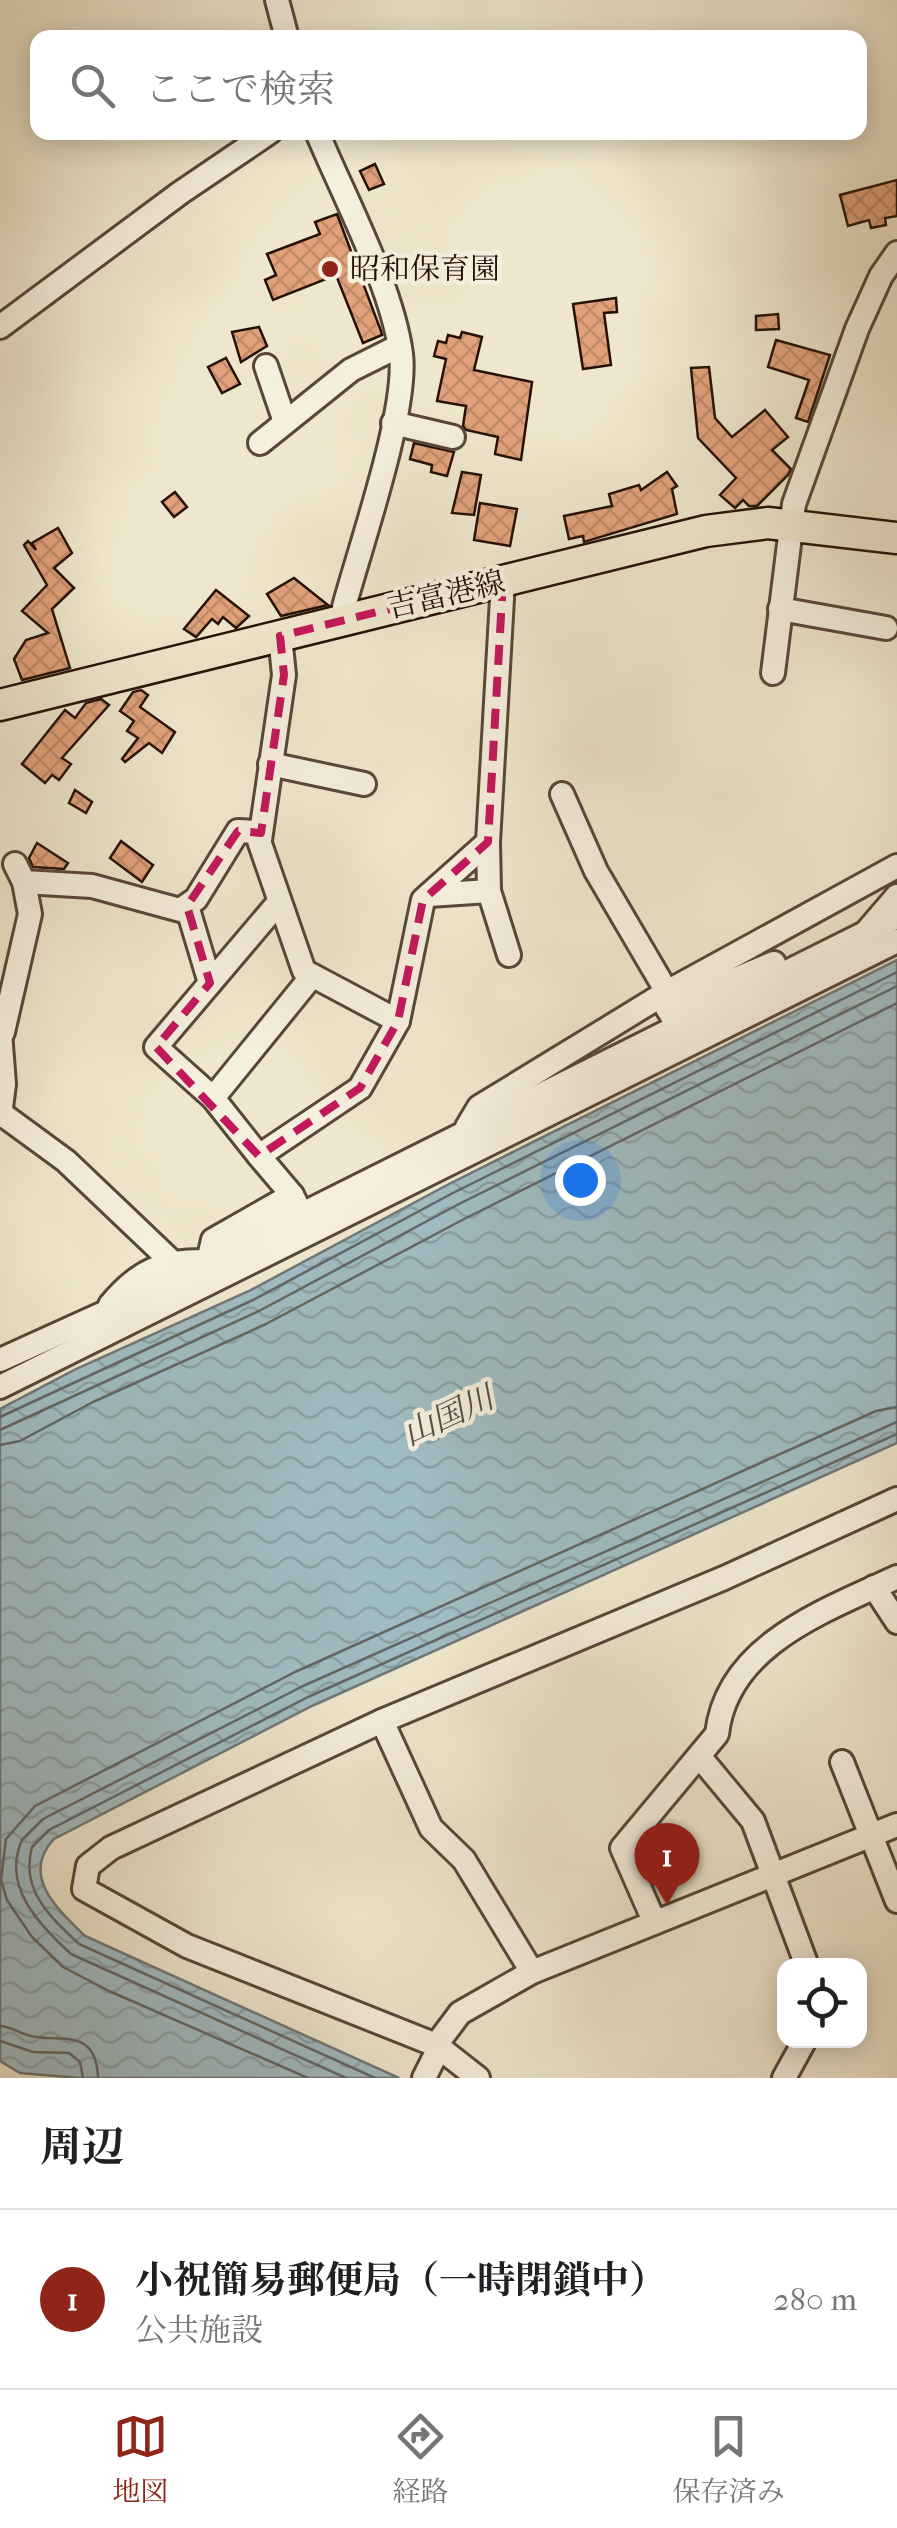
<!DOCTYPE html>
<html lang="ja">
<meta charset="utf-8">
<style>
:root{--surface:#fff;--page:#f6f6f6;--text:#202124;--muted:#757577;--line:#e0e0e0;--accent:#8f2418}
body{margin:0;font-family:"IM FELL French Canon","Noto Serif JP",serif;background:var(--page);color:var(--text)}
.controls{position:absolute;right:30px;bottom:30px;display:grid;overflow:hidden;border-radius:20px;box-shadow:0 5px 25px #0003}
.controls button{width:90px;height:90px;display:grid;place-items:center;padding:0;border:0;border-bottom:2px solid var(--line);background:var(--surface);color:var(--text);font:50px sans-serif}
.you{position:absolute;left:580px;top:1180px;width:35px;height:35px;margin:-25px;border:8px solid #fff;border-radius:50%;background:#1a73e8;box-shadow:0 0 0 15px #1a73e833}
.badge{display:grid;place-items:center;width:65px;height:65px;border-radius:50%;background:var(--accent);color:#fff;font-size:32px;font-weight:700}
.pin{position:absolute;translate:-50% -82px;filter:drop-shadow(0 2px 5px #0008)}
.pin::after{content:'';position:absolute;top:52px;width:35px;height:30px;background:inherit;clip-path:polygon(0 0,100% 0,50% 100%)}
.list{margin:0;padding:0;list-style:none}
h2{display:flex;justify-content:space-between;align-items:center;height:130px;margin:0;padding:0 40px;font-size:42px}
h2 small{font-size:32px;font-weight:400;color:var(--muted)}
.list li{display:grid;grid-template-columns:65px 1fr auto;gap:30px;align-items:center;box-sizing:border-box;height:180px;padding:0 40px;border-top:2px solid var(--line)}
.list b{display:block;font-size:38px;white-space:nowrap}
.list p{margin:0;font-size:32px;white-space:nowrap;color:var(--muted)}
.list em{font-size:32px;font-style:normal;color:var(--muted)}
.icon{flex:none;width:55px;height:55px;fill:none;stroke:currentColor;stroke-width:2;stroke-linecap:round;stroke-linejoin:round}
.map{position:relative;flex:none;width:897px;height:2078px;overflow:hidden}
.search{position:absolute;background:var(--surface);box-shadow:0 5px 25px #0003;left:30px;right:30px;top:30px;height:110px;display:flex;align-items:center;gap:25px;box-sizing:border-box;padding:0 35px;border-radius:20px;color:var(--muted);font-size:38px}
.sheet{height:310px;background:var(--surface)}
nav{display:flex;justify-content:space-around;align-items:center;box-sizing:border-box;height:140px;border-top:2px solid var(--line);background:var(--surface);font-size:28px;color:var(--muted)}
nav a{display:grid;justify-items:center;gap:5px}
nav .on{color:var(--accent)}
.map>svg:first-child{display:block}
.water{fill:url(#water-waves);stroke:#6f7778;stroke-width:2.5}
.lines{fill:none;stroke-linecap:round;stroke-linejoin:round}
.shore{stroke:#626665;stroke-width:2.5}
.building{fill:url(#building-cross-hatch);stroke:#251007;stroke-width:2.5}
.minor-casing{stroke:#584638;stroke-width:28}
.major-casing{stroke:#251007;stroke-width:35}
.minor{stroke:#f5efde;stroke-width:22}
.major{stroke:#efe7cd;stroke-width:30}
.marked{fill:none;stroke:#c2185b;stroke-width:8;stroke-dasharray:20 12;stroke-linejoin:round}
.poi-dot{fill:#8f2418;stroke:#f5efde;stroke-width:4}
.labels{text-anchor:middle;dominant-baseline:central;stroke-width:9;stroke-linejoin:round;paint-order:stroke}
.poi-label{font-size:30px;fill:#251007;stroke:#f5efde;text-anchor:start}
.street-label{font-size:30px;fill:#251007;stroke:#f5efde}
.water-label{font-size:32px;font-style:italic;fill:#504c49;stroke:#f5efde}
</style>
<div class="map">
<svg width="897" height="2078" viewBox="0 0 897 2078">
<defs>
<pattern id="water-waves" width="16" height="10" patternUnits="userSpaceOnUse" patternTransform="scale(2.5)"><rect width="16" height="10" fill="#a0bcc3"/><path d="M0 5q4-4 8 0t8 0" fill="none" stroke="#8aa1a6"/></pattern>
<pattern id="building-cross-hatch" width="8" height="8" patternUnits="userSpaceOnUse" patternTransform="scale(2.5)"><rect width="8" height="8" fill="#e1a27b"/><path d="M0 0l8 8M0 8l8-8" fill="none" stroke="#c18a69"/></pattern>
</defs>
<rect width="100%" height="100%" fill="#efe7cd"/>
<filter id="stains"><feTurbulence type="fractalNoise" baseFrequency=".002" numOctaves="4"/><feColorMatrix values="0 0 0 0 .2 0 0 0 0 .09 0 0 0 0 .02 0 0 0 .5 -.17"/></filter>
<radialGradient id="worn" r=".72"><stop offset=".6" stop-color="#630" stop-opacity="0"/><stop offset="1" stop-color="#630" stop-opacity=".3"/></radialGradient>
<path class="water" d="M897 960V1443L312 1706 54 1839C20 1875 57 1909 85 1936L399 2078H80L20 2073 0 2061V1409L76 1369 249 1291 449 1184Z"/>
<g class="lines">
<g class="shore">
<polyline points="0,1417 253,1300 453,1193 897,972"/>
<polyline points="0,1430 259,1311 459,1204 897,986"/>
<polyline points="0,1445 20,1441 93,1402 266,1324 466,1218 897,1003"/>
<path d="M0 2026C13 2027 20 2034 31 2036 62 2043 96 2027 98 2078"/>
<polyline points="0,2041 33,2052 69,2053 80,2062 83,2078"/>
<polyline points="308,2078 109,1991 63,1967 32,1937 7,1900 1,1880 6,1839 35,1806 295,1672 876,1411 897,1407"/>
<path d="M346 2078 71 1954C40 1925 1 1887 22 1840L43 1819 303 1686 897 1422"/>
<path d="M375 2078 79 1944C50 1917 20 1890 32 1847L49 1830 308 1697 897 1434"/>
</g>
</g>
<g class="building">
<polygon points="375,164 384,184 369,190 360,171"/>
<polygon points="897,180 897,216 885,218 886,225 871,228 869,220 848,226 840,195"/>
<polygon points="337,214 381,331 382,335 363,343 336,275 273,300 265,280 276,275 267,254 320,234 315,222"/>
<polygon points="616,298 617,312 604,313 611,365 583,369 573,304"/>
<polygon points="778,314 779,329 756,330 756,316"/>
<polygon points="259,327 267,346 241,362 232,332"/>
<polygon points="462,332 482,337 474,370 532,382 521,460 495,454 498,437 466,430 463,426 466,406 437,401 446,359 434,356 438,341 446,343 448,335 460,338"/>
<polygon points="776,340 830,355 808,422 796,418 809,380 768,367"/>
<polygon points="226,358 240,384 222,393 208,367"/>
<polygon points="709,367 715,418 732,437 765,410 788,437 772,450 791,469 788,475 757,506 749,506 743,500 735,508 720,495 736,478 698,438 691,368"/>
<polygon points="414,443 454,452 447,476 431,472 432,465 410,459"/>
<polygon points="462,472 481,475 474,515 452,513"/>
<polygon points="667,472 677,486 672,489 677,514 584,542 583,536 569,539 564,516 612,506 609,494 639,485 641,490"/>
<polygon points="175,492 187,507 174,517 162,502"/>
<polygon points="480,503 517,509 510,546 474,540"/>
<polygon points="58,528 72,553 54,568 74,588 52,609 70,668 22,680 14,659 26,640 48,633 22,611 47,585 24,545 28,541 36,550 32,543"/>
<polygon points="294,578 328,605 281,616 267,594"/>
<polygon points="216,590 249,616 236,628 223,617 218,624 212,619 196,637 184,629"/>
<polygon points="141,690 148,695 140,707 175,732 162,753 149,743 125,762 122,759 138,738 127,731 134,721 120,711 133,692"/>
<polygon points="101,699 109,705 62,758 71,764 59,780 52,775 45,783 22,764 65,710 75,718 86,703"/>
<polygon points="75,790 92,802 86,813 69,803"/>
<polygon points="121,841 153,865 142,882 110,858"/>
<polygon points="37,843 68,863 64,869 33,867 29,858"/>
</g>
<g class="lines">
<defs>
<g id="minor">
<polyline points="277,0 287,38"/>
<path d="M317 132C344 197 392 286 401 354 408 410 360 547 344 607L347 618"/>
<polyline points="0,327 180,193 270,132"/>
<polyline points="266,366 285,422"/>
<polyline points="393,423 453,437"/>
<polyline points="260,443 351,370 399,346"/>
<polyline points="503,581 488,842 489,891 509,955"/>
<polyline points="780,609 886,628"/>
<polyline points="773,673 794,504 857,329 881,276 897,253"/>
<polyline points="270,764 364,784"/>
<polyline points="562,794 596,871 667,992 667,1008 678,1026"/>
<polyline points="260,840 284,675 280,636"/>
<polyline points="15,864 24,882 92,886 180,910 196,899 238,831 256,832 304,971 398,1021"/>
<polyline points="429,895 489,891"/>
<polyline points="187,906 210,983"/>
<polyline points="867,931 897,896"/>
<polyline points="667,1008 774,963"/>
<polyline points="0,1032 4,1084 0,1116"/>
<polyline points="3,1032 30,914 24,882"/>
<polyline points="213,1098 312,976"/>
<polyline points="2,1114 66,1161 170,1260"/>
<polyline points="467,1127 479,1107 667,992 897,866"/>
<polyline points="259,1156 213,1098 156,1047 279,902"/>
<polyline points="308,1227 292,1195 259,1156 360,1088 398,1021 423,900 488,842"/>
<path d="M110 1305C139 1270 163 1260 208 1261L213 1240 292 1195"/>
<polyline points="0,1360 104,1313 897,917"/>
<polyline points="0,1387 897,941"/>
<polyline points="874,1587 897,1622"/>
<polyline points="382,1721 431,1828 464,1860 532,1972"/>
<polyline points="699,1756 753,1821 807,1966"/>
<polyline points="842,1762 897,1901"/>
<path d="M654 1921 622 1848 717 1734C727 1644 827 1610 897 1577"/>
<polyline points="436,2045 460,2013 532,1972 897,1825"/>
<polyline points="424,2078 439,2048"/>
<polyline points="478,2078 436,2045 187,1946 84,1889 88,1866 111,1848 382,1721 724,1578 897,1499"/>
<polyline points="784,2078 805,2040"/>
</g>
<polyline id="major" points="0,705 706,531 768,523 897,538"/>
</defs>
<use href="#minor" class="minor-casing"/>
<use href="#major" class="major-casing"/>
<use href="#minor" class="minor"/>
<use href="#major" class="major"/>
</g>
<path class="marked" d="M503 581 488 842 423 900 398 1021 360 1088 259 1156 156 1047 210 983 187 906 238 831 261 833 284 675 280 636Z"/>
<circle class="poi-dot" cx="330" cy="269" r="10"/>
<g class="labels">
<g class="poi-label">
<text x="350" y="269">昭和保育園</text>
</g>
<g class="street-label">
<text transform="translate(446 595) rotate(-13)">吉富港線</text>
</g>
<g class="water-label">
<text transform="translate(448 1416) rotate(-25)">山国川</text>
</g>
</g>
<rect width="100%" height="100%" filter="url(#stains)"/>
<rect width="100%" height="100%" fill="url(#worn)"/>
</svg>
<div class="controls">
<button><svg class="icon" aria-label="locate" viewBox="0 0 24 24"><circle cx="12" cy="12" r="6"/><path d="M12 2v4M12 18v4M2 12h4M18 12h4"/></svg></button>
</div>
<div class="you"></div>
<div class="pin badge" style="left:667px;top:1905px">1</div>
<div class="search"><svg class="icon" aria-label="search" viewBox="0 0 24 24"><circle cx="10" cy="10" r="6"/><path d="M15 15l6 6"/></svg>ここで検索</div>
</div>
<section class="sheet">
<h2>周辺<small></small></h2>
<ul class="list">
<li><span class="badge">1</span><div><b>小祝簡易郵便局（一時閉鎖中）</b><p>公共施設</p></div><em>280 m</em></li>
</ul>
</section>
<nav>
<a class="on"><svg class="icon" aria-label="map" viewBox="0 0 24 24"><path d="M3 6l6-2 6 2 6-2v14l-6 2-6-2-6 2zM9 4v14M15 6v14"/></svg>地図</a>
<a><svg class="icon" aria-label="directions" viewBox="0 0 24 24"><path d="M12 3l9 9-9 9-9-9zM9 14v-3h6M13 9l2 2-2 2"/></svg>経路</a>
<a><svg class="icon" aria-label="saved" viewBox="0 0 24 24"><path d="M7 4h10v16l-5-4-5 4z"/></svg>保存済み</a>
</nav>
